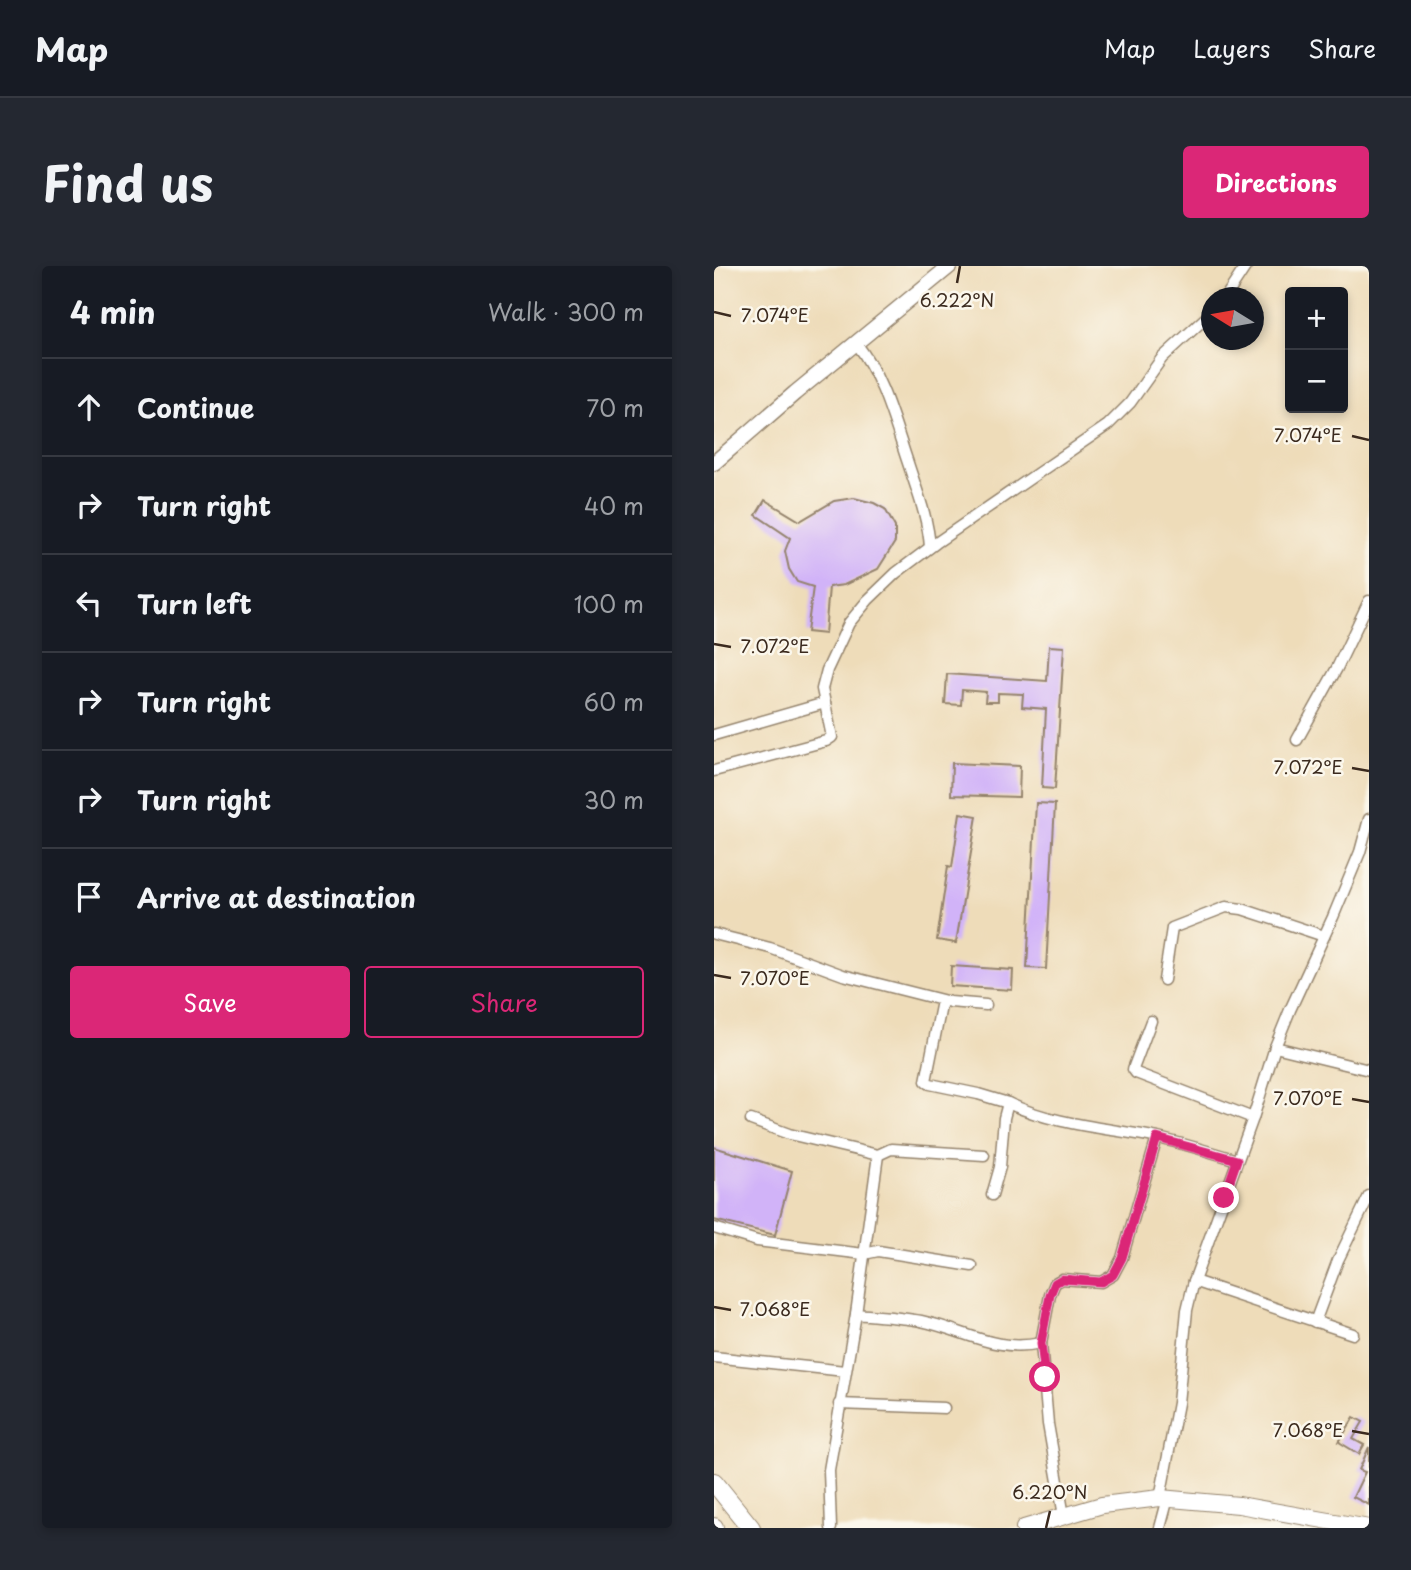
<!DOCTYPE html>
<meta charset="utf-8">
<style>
:root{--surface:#171b24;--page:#242831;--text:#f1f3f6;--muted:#9ea1a6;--line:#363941;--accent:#db2777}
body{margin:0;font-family:"Playpen Sans",sans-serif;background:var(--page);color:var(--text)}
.controls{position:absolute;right:21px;top:21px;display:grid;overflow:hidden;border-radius:7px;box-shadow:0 4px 10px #0003}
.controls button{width:63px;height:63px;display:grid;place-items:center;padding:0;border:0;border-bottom:2px solid var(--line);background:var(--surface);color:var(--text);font:35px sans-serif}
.compass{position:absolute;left:487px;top:21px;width:63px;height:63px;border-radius:50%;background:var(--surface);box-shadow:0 4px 10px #0003;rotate:281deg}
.stop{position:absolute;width:21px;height:21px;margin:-16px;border:5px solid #db2777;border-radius:50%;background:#fff}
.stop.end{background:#db2777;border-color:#fff;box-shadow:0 2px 7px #0008}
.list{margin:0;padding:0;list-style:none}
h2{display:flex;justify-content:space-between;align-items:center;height:91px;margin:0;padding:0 28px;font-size:30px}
h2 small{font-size:23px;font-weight:400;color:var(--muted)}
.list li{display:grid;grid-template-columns:46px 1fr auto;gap:21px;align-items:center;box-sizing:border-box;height:98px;padding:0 28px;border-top:2px solid var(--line)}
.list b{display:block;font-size:26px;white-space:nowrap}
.list em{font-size:23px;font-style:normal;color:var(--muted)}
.actions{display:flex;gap:14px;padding:21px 28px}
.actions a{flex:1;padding:16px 0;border:2px solid var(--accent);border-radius:7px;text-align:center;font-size:24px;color:var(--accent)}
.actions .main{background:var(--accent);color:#fff}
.icon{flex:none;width:38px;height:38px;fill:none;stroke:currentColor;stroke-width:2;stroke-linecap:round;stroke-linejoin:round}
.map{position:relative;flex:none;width:655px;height:1262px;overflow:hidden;border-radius:7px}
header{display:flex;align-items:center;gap:42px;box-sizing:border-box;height:98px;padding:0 35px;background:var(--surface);border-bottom:2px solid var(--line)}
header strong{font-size:33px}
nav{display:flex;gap:38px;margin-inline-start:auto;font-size:24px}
.intro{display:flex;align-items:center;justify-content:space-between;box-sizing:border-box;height:168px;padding:0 42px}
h1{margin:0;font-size:49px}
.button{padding:18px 32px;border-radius:7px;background:var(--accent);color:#fff;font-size:24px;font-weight:700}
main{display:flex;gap:42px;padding:0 42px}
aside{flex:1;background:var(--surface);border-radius:7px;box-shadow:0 4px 10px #0003}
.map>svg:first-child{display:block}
.building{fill:#d1b3f8}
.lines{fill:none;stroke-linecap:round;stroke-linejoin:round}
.minor-casing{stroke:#94836c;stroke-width:13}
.tertiary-casing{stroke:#94836c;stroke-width:17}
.secondary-casing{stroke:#94836c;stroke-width:18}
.trunk-casing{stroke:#94836c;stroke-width:20}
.minor{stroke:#fff;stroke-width:10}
.tertiary{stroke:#fff;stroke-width:14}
.secondary{stroke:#fff;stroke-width:16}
.trunk{stroke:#fff;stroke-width:18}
.route{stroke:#db2777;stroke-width:9}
.ticks{fill:none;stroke:#3b2a1e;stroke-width:2.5}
.ticks-label{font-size:18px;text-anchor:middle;fill:#3b2a1e;stroke:#fbf7ec;stroke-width:5;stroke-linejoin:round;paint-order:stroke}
</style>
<header>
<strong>Map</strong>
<nav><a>Map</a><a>Layers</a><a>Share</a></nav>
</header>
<div class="intro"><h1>Find us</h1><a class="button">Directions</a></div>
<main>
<aside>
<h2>4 min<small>Walk · 300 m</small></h2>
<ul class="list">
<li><svg class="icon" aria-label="ahead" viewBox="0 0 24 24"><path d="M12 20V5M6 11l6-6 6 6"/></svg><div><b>Continue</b></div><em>70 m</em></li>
<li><svg class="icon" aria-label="right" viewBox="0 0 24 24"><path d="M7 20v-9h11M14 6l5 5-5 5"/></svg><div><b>Turn right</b></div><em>40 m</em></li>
<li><svg class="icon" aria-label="left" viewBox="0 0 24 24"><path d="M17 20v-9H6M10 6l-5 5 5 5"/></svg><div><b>Turn left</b></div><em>100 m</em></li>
<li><svg class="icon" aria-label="right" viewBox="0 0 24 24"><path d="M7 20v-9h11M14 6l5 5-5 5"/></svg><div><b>Turn right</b></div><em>60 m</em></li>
<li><svg class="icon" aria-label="right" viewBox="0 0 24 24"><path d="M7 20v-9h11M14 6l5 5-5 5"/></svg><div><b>Turn right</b></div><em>30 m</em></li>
<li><svg class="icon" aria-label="arrive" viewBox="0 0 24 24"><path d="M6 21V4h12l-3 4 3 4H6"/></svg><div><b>Arrive at destination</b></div></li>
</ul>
<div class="actions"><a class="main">Save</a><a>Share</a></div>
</aside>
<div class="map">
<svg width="655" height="1262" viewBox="0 0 655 1262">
<rect width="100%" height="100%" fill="#fbf7ec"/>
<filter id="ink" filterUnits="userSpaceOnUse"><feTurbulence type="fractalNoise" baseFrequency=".0143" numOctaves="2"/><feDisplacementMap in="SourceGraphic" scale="14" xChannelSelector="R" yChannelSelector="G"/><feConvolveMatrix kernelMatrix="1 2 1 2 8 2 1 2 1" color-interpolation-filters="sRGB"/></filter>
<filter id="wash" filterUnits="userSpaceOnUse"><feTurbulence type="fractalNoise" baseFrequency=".00686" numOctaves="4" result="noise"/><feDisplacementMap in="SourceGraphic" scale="28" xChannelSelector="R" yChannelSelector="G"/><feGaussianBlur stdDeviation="1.57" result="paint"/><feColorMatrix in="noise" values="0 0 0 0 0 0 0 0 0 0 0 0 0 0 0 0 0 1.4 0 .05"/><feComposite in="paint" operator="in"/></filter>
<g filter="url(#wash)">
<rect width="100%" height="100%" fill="#eedcb9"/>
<g id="blocks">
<g class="building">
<polygon points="140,232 160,237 171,243 181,261 181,276 164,303 130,319 115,321 111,368 93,366 99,321 83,316 75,303 71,285 76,272 42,249 51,234 86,255 120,235"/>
<polygon points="335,380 350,381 341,523 328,522 332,443 308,441 309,428 284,427 284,436 271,436 272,426 248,424 247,439 231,438 233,408 333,415"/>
<polygon points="238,497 306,500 305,531 237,529"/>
<polygon points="322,537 341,538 332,703 313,702"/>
<polygon points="246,547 263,550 242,677 223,674 234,600 238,601"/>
<polygon points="237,700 299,704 298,724 236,720"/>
<polygon points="0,881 78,905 61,969 0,954"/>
<polygon points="640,1151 649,1156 639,1173 650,1179 645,1188 625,1176"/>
<polygon points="655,1181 655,1239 639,1231 651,1206 645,1204"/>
</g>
</g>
</g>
<g filter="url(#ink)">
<use href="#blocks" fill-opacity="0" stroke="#94836c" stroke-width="2"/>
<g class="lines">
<defs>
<g id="minor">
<polyline points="511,32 532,0"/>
<path d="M142 77C169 111 180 156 194 197 203 225 214 252 216 281"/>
<polyline points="0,469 111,437"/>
<polyline points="583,474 623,402 655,335"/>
<polyline points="0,505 112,475 118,471 108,423 113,404 135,357 154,334 182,307 222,277 394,159 416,137 448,92 498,46"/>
<polyline points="0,668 56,682 129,709 236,736 272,739"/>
<polyline points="450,714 458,662 512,641 528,643 610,670"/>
<polyline points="228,735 212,815 216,818 264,828 294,837"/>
<polyline points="437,755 419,803 422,807 539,852"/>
<polyline points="561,781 655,804"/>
<polyline points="37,854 75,868 164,889 177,883 270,889"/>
<path d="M278 929 286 901 290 852 294 837C340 859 395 862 444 872 471 878 497 886 523 894"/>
<polyline points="0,962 43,975 150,988 164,985 258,1000"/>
<polyline points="480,1015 639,1068"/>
<path d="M142 1048C163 1050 186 1051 207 1055 251 1064 280 1087 327 1077"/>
<polyline points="601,1056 624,994 655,930"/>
<polyline points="0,1091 131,1105"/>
<polyline points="125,1138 230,1142"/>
<polyline points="446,1232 464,1137 473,1044 480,1015 539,852 561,781 576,744 619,651 646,586 655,553"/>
<polyline points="350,1250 334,1158 327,1077 336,1029 341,1017 348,1013 387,1016 399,1009 408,992 443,872"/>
<polyline points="117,1262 115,1204 142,1048 164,889"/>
<polyline points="446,1262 454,1232"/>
</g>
<polyline id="tertiary" points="0,197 81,127 236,0"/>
<polyline id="secondary" points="310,1262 388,1239 446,1232 525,1239 655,1262"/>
<g id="trunk">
<polyline points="0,1216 37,1262"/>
<polyline points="0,1261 0,1262"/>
</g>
</defs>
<use href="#minor" class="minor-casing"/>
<use href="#tertiary" class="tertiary-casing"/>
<use href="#secondary" class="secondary-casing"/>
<use href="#trunk" class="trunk-casing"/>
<use href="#minor" class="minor"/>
<use href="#tertiary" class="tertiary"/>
<use href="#secondary" class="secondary"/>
<use href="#trunk" class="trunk"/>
</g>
</g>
<g class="lines" filter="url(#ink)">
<polyline class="route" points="331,1111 327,1077 336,1029 341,1017 348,1013 387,1016 399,1009 408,992 443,872 523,894 510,932"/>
</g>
<path class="ticks" d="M243 17 246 0M0 46 17 50M638 170 655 174M0 378 17 381M638 502 655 505M0 709 17 712M638 833 655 836M0 1041 17 1044M638 1165 655 1168M332 1262 336 1245"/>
<g class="ticks-label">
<text x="243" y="41">6.222°N</text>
<text x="61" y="56">7.074°E</text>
<text x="594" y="176">7.074°E</text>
<text x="61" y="387">7.072°E</text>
<text x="594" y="508">7.072°E</text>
<text x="61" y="719">7.070°E</text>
<text x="594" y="839">7.070°E</text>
<text x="61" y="1050">7.068°E</text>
<text x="594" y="1171">7.068°E</text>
<text x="336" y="1233">6.220°N</text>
</g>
</svg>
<div class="controls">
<button>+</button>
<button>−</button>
</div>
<svg class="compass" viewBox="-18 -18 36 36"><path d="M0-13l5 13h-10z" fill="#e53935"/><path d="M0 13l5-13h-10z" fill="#9ea1a6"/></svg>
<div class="stop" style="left:331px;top:1111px"></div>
<div class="stop end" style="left:510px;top:932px"></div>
</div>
</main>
